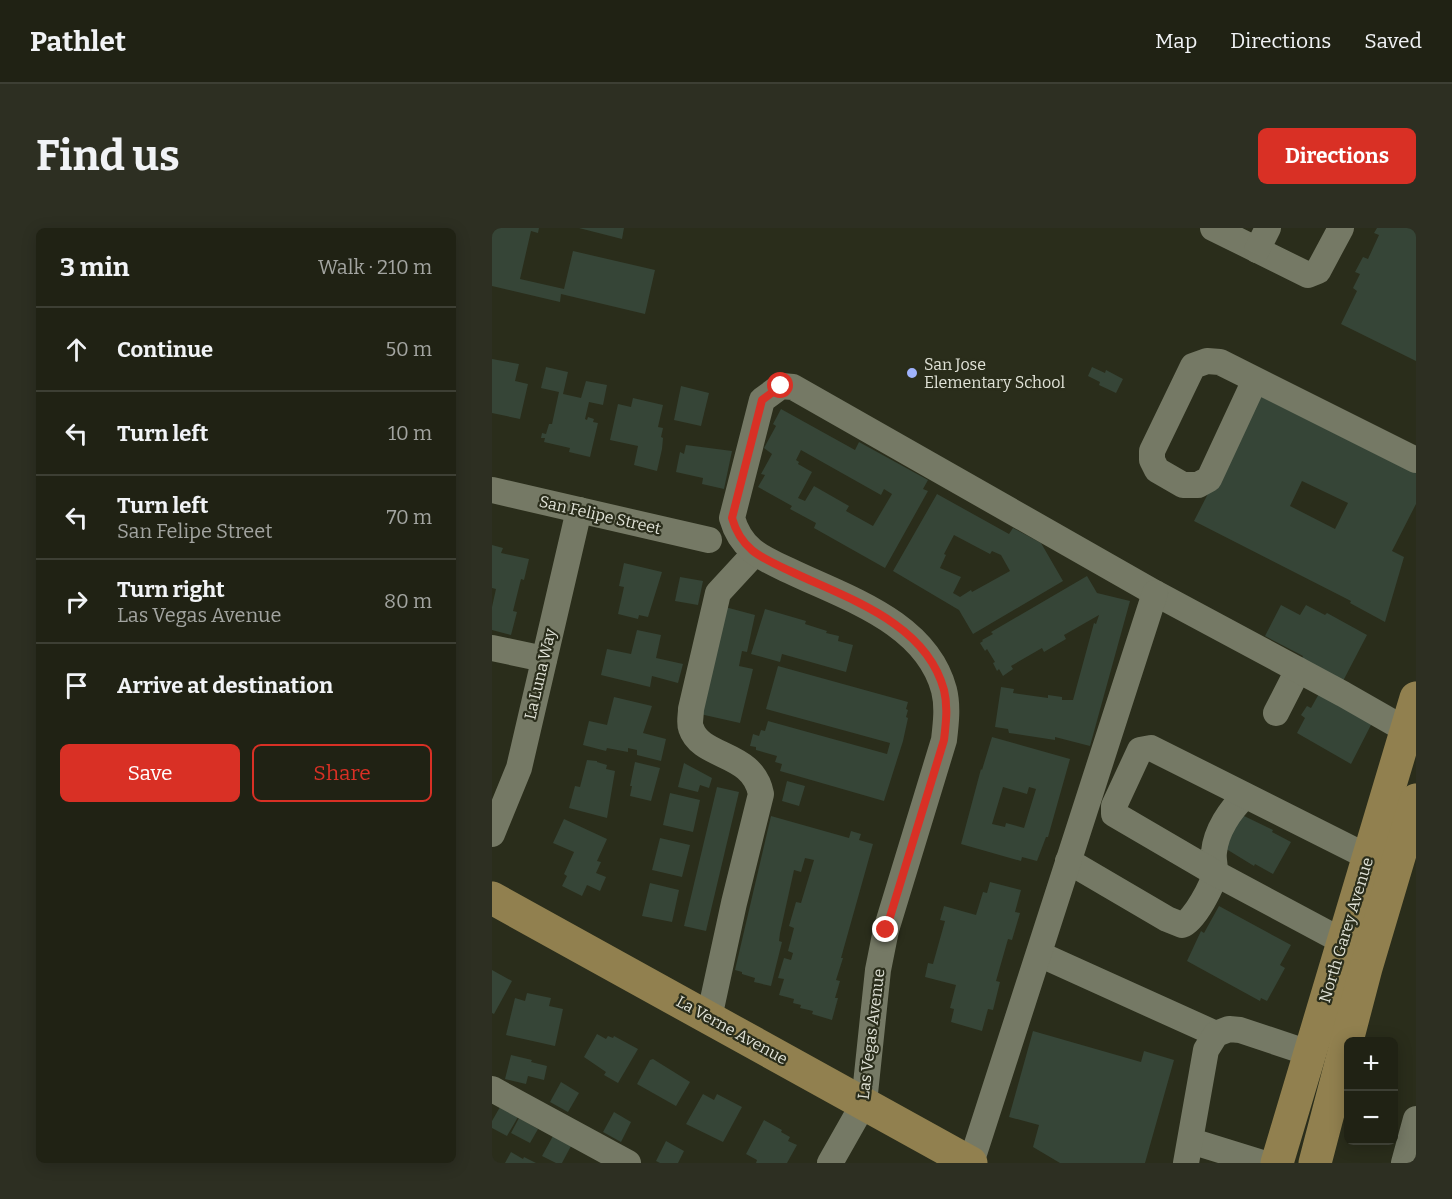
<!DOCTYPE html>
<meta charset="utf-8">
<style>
:root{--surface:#202214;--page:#2d2f22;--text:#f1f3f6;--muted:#a2a4a0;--line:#3d3f34;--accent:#d93025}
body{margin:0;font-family:Bitter,serif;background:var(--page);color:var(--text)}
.controls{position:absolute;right:18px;bottom:18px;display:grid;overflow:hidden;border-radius:9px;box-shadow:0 3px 15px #0003}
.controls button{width:54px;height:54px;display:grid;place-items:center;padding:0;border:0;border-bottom:2px solid var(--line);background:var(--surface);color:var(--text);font:30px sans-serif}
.stop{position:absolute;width:18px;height:18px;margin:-14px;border:4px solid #d93025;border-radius:50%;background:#fff}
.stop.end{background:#d93025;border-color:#fff;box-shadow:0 2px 6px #0008}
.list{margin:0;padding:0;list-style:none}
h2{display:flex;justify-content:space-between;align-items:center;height:78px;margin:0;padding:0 24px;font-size:26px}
h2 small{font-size:20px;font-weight:400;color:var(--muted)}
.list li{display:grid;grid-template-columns:39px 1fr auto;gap:18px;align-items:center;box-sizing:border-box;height:84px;padding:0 24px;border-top:2px solid var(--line)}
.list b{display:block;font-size:22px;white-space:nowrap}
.list p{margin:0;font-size:20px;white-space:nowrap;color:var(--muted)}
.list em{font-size:20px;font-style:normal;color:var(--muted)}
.actions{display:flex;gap:12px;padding:18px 24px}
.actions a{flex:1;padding:14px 0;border:2px solid var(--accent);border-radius:9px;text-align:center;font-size:21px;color:var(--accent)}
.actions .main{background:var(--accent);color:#fff}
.icon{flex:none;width:33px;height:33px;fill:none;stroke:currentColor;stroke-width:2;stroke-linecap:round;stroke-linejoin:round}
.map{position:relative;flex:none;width:924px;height:935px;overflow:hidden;border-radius:9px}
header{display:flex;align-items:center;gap:36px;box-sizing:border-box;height:84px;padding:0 30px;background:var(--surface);border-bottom:2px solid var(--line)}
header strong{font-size:28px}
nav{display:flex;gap:33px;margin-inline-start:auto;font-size:21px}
.intro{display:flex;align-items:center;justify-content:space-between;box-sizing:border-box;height:144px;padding:0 36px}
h1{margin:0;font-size:42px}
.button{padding:15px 27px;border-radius:9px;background:var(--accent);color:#fff;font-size:21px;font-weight:700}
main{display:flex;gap:36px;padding:0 36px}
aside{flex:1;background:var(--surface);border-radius:9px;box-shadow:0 3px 15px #0003}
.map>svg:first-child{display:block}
.building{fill:#364537;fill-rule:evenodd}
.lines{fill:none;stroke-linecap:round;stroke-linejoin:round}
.minor{stroke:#757965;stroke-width:26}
.major{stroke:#91804f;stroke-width:33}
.route{stroke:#d93025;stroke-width:8}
.poi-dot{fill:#9fb3fd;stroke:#2a2d1b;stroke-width:2}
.labels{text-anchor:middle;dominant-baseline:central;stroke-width:4.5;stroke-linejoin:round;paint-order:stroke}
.poi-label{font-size:16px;fill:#e1e3d8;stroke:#2a2d1b;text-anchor:start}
.street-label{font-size:16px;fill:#e1e3d8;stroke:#2a2d1b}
</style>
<header>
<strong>Pathlet</strong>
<nav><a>Map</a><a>Directions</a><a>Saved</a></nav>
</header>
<div class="intro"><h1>Find us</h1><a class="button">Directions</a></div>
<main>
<aside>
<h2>3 min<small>Walk · 210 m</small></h2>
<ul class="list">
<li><svg class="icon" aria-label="ahead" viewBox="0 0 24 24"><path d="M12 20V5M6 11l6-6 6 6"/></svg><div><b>Continue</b></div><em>50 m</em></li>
<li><svg class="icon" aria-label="left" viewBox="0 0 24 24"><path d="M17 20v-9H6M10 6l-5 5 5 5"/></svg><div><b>Turn left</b></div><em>10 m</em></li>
<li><svg class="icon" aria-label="left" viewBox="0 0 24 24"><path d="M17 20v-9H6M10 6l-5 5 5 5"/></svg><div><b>Turn left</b><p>San Felipe Street</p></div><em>70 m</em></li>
<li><svg class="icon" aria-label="right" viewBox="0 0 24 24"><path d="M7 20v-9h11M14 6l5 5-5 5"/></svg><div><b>Turn right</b><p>Las Vegas Avenue</p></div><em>80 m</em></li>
<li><svg class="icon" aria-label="arrive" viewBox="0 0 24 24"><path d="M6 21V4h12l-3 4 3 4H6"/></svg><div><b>Arrive at destination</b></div></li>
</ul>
<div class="actions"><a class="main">Save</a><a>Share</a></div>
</aside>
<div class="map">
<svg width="924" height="935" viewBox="0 0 924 935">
<rect width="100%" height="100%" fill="#2a2d1b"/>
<g class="building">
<polygon points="0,0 47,0 46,5 39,3 28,51 72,61 81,23 163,42 153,86 69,66 68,74 0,58"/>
<polygon points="87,0 132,0 130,11"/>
<polygon points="885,0 924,0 924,133 849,96 865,63 861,60 868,46 863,44 871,29 876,31 887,7 882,5"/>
<polygon points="0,131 27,136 23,153 36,156 28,191 0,185"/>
<polygon points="54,139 76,144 71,166 89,170 94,153 115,157 111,177 97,174 93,191 95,192 96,189 102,191 101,194 106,195 98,229 77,224 78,220 52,214 53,210 49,210 50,205 54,206 57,196 60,196 67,164 49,160"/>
<polygon points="600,139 613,145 614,142 631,151 624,165 607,157 608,154 596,148"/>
<polygon points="189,158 217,165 209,198 182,192"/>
<path d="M767 166 924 245V276L900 323 912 329 893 394 858 375 859 373 702 293ZM810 253 856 275 843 301 798 278Z"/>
<polygon points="141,170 171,177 166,199 171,200 169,209 171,210 170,221 165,243 142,237 146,218 118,212 126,176 139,179"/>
<path d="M289 181 363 222 367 214 436 252 431 261 436 263 393 340 322 300 324 295 298 281 300 278 266 259 273 247 269 246 280 226 272 220 284 198 281 196ZM309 222 389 267 392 261 400 266 381 298 354 283 357 278 322 258 313 273 306 270 320 244 306 236 307 234 304 232Z"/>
<polygon points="194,217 240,223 232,261 210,256 211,250 184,244 188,224 192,226"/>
<path d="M445 266 517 306 521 300 549 315 571 353 481 406 467 382 401 343ZM462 307 498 326 500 323 509 327 518 343 480 364 479 362 468 369 461 365 469 349 448 340 454 327 452 326Z"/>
<polygon points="0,317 11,320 9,325 37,331 32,352 29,351 21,383 25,384 19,407 0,402 0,379 4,361 0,360"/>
<polygon points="132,335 170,344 156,389 147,387 146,391 126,386 132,359 127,358"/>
<polygon points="595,348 605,365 638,373 598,518 563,509 563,512 517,505 516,501 503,499 509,459 522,461 521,465 556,470 556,467 570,469 570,472 581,472 602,395 604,396 607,387 572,407 574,411 552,424 550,420 519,438 521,441 511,448 507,441 505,443 501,435 503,434 495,421 493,423 488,415 491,413 490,412 501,406 499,404"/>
<polygon points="188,349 211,353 206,377 183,373"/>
<polygon points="789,377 808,387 814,377 833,387 835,385 875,407 851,453 810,431 811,428 773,408"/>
<polygon points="233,379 263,387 255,424 250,423 247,438 261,441 248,495 208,486"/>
<polygon points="273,381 314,393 313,396 335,403 334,405 347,408 346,413 361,417 354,444 290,426 288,434 259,426"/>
<polygon points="145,402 169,407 164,430 191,436 186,455 160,448 158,459 109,447 115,421 139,426"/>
<polygon points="286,438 416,474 414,481 416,482 414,489 416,490 411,513 392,573 288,543 290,536 283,534 285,528 264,522 264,519 258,518 261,506 267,508 269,502 273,503 276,493 395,526 398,515 274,481"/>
<polygon points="828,464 881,493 859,536 805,505 813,490 809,487 815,478 819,480"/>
<polygon points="122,469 160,478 151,505 174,511 169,533 145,527 145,522 136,520 136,524 115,520 114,523 91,517 97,493 115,497"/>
<path d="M500 509 578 531 556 609H554L545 633 530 629 529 633 469 616 489 541 490 542ZM511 559 535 566 537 559 544 561 532 600 514 595 513 599 500 596Z"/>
<polygon points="95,532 105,533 105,534 115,537 114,541 123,543 115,590 77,580 83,558 88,559"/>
<polygon points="143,534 168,540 159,573 138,568 140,558 138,558"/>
<polygon points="192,535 220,550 217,560 208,557 206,564 186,559"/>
<polygon points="295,553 313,558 307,578 290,573"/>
<polygon points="225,559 247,564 214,703 192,698"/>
<polygon points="178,565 208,572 201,604 171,597"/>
<polygon points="750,587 781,602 780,604 799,614 781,646 763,636 762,638 731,619"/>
<polygon points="279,588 357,610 359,603 369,606 367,612 381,616 349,730 351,730 344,752 348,753 343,770 346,770 340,792 320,786 321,783 308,780 309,777 301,775 302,771 287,767 292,751 286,750 292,730 299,732 301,725 296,723 302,700 297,698 304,674 309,675 322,632 313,630 309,644 302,642 288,705 287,713 290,714 279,758 262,754 263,750 250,746 250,744 243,742"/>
<polygon points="72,591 115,611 105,633 109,634 104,645 114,649 108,663 95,657 90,668 70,658 75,648 72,646 82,624 61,615"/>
<polygon points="168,610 198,617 190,649 160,642"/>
<polygon points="498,654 529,662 523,684 528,685 520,712 516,711 504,753 508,754 501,782 496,781 490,803 459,794 462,781 458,780 464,757 433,749 436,735 441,736 453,693 448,692 452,678 484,687 491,664 495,665"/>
<polygon points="158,655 187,662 180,694 150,688"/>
<polygon points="727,678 799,717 788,737 793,740 775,773 769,770 768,773 695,733 709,703 712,705"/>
<polygon points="0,742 20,753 2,786 0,785"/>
<polygon points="35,765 59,770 57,778 71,781 63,818 14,807 23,770 33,773"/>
<polygon points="541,803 649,834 652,823 682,832 653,935 568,935 541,919 547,897 517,889"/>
<polygon points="105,806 114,811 116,808 121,810 122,808 146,821 126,855 112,847 114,844 92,829"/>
<polygon points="19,827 40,832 39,834 55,838 52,852 36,848 34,856 13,851"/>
<polygon points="161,831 198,854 184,878 145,856 158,832"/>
<polygon points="69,854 87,865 76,884 58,874"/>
<polygon points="211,866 222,872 225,866 250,879 231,914 194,896"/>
<polygon points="8,879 26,889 15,908 0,900 0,893"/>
<polygon points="122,884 139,894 129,914 111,904"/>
<polygon points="27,890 46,901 38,915 19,905"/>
<polygon points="272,892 290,902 289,904 298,909 296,913 305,917 295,935 264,935 265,932 254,926"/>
<polygon points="61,908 79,918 70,935 64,935 50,928"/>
<polygon points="174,913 192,923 186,935 168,935 164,933"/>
<polygon points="19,924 31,931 32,929 44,935 13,935"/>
</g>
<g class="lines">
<g class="minor">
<polyline points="721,0 816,47 826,43 849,0"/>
<polyline points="765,22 776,0"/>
<polyline points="763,152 717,251 706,257 691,257 665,242 660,232 660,223 701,138 715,133 728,134 924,232"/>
<polyline points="0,262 217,312"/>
<polyline points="0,420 52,431"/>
<polyline points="784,485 806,442"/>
<polyline points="0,606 27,540 87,282"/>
<path d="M576 633 675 691 690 697C702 693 722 656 723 643 723 637 721 630 722 624 724 603 738 582 753 568"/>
<polyline points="850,713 723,645 622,586 622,578 648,522 659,520 876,629"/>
<polyline points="547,726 724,806"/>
<path d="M217 790 242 675 269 566C261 523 209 531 199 500 197 495 199 487 199 481L226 365 262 326"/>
<polyline points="0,861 136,935"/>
<polyline points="699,913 770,935"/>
<path d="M338 935 372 875 386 742 394 702 452 512C454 495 456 478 452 462 434 394 354 370 298 343 270 330 249 322 240 290L270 172 289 158 301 159 663 365 851 466 914 502"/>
<polyline points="479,935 663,365"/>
<polyline points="694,935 714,822 724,806 737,801 748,802 817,825"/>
<polyline points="912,935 924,891"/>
</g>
<g class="major">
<polyline points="0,670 479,935"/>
<polyline points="785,935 924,470"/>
<polyline points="823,935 874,740 924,572"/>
</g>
</g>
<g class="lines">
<path class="route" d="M289 158 270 172 240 290C249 322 270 330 298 343 354 370 434 394 452 462 456 478 454 495 452 512L394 702"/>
</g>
<circle class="poi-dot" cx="420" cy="145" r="6"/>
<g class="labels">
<g class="poi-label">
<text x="432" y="136">San Jose<tspan x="432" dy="18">Elementary School</tspan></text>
</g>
<g class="street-label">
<text transform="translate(108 287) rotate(13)">San Felipe Street</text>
<text transform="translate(48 446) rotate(-77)">La Luna Way</text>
<text transform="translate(854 702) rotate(-73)">North Garey Avenue</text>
<text transform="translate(240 802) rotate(29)">La Verne Avenue</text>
<text transform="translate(379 806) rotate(-83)">Las Vegas Avenue</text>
</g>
</g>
</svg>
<div class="controls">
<button>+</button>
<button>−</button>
</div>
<div class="stop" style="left:289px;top:158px"></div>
<div class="stop end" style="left:394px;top:702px"></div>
</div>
</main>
